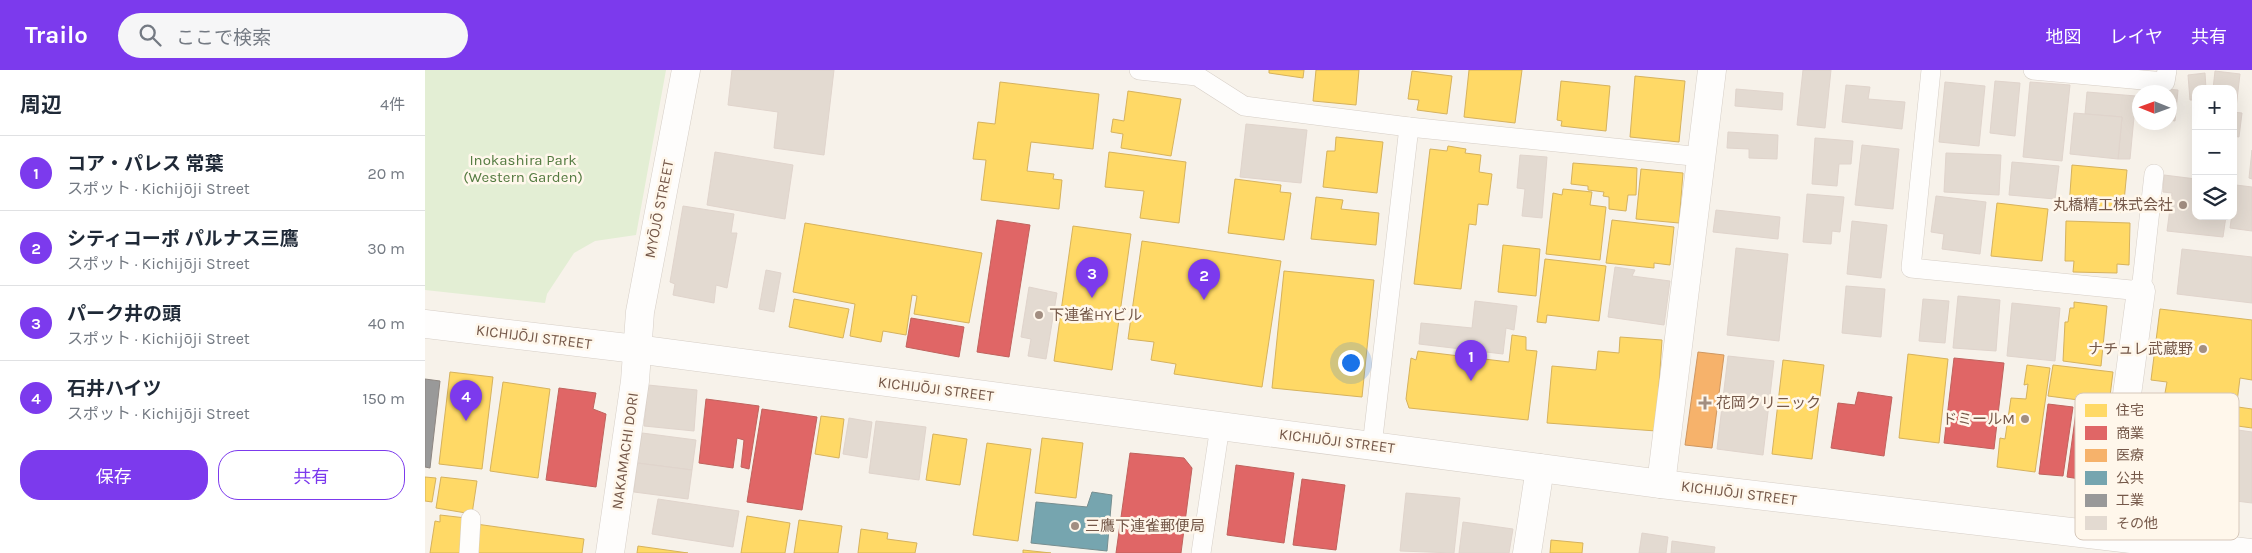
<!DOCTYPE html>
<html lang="ja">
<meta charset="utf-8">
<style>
:root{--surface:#fff;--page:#f6f6f7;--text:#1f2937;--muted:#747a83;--line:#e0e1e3;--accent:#7c3aed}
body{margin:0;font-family:Karla,"Noto Sans JP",sans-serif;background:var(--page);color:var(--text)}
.controls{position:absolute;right:15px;top:15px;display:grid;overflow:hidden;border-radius:10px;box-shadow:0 5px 20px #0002}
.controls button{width:45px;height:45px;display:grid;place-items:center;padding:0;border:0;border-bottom:1px solid var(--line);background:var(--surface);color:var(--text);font:25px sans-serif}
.compass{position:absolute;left:1707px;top:15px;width:45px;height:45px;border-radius:50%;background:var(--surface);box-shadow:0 5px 20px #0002;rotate:271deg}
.you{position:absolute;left:925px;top:292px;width:18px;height:18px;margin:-12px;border:4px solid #fff;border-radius:50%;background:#1a73e8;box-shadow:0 0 0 8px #1a73e833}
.badge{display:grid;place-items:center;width:32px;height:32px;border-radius:50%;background:var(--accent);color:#fff;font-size:16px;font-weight:700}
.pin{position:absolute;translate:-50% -41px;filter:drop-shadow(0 1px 2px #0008)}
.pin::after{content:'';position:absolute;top:26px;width:18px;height:15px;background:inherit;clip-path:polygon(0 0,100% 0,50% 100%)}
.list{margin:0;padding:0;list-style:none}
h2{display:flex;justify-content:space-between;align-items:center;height:65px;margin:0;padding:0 20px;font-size:21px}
h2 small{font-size:16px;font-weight:400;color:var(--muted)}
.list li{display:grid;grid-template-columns:32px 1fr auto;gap:15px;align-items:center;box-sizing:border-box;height:75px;padding:0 20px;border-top:1px solid var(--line)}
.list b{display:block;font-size:19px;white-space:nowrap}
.list p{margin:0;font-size:16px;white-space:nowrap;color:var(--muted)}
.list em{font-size:16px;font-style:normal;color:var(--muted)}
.actions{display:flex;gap:10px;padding:15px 20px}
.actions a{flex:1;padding:11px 0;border:1px solid var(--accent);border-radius:20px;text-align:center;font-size:18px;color:var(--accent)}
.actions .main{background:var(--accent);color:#fff}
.icon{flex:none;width:28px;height:28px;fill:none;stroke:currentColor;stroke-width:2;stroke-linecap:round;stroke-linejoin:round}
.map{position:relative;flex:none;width:1827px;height:483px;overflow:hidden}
header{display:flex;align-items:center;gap:30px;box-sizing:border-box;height:70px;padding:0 25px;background:var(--accent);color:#fff}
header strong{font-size:24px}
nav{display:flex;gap:28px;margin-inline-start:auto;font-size:18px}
.search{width:350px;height:45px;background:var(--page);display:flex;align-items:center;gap:12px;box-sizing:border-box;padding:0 18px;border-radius:28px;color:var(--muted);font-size:19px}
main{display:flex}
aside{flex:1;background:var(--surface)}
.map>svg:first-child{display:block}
.green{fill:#e3eed4}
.homes{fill:#ffd966;stroke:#d6b25d}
.shops{fill:#e06666;stroke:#c0625d}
.health{fill:#f6b26b;stroke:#cf9761}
.public{fill:#76a5af;stroke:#768e90}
.industry{fill:#999;stroke:#8e8681}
.building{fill:#e3dad1;stroke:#e0d4cc}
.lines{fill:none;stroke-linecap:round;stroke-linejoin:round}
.service-casing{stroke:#d6cec6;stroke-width:20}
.minor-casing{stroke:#d6cec6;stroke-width:29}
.secondary-casing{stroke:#d6cec6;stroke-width:29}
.service{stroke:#fefdfc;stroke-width:19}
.minor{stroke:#fefdfc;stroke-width:28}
.secondary{stroke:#fefdfc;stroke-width:28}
.poi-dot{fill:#a28e81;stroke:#fff7eb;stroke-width:2}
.labels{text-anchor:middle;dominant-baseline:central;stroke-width:5;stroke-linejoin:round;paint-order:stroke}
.park-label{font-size:15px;fill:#547b41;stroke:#fff7eb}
.poi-label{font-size:15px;fill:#755849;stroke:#fff7eb;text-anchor:end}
.street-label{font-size:15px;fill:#755849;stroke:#fff7eb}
.key{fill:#fff7eb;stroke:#d6c7ba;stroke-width:1}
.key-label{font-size:14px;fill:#755849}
</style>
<header>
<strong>Trailo</strong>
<div class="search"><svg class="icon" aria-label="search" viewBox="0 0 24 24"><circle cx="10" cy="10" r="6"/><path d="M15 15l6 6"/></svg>ここで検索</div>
<nav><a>地図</a><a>レイヤ</a><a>共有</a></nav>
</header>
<main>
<aside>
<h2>周辺<small>4件</small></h2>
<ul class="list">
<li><span class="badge">1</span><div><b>コア・パレス 常葉</b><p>スポット · Kichijōji Street</p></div><em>20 m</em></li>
<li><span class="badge">2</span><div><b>シティコーポ パルナス三鷹</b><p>スポット · Kichijōji Street</p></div><em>30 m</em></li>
<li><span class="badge">3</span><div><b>パーク井の頭</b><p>スポット · Kichijōji Street</p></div><em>40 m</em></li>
<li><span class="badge">4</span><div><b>石井ハイツ</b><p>スポット · Kichijōji Street</p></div><em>150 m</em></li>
</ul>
<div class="actions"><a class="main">保存</a><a>共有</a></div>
</aside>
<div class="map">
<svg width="1827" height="483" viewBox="0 0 1827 483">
<rect width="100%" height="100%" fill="#f7f2ea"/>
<polygon class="green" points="0,0 241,0 211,165 170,171 149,183 122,224 120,233 0,220"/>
<g class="homes">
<polygon points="844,0 879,0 878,8 844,3"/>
<polygon points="891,0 934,0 931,35 888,31"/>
<polygon points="1044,0 1097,0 1090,53 1039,47"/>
<polygon points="987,1 1027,6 1022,44 992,40 994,30 983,29"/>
<polygon points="1210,6 1260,11 1254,72 1205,67"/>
<polygon points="1136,11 1185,16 1181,61 1136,56 1137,51 1132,50"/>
<polygon points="575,12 674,24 668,79 606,72 602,101 629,104 628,109 637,110 634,139 556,130 561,90 548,89 553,52 570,54"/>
<polygon points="703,21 756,29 746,86 696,78 698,64 686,62 688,49 699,51"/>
<polygon points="911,67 958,72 952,123 898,117 902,81 910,81"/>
<polygon points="1023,76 1041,79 1040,83 1056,85 1054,102 1067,104 1063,135 1053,134 1051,155 1044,154 1036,219 989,214 1005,79 1022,81"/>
<polygon points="684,82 761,92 754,153 715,148 719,121 680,117"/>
<polygon points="1148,93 1212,98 1211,125 1203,125 1201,141 1184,139 1184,127 1178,126 1179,122 1163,120 1163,116 1146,114"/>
<polygon points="1647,95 1702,100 1698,142 1644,137"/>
<polygon points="1216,99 1258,103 1254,153 1211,149"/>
<polygon points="810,109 856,115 855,122 866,123 859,170 803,163"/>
<polygon points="1138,119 1167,122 1165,135 1181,137 1175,190 1121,184 1128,123 1137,125"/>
<polygon points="891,127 918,130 916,139 954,143 951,175 886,169"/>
<polygon points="1572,133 1623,139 1617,191 1566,186"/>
<polygon points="1187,150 1249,157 1245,195 1229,193 1229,198 1181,193"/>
<polygon points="1641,151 1705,153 1704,195 1692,194 1692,203 1648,202 1649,191 1640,191"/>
<polygon points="380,153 557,183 544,253 489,244 492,226 487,225 481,265 458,261 456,272 425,266 430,234 368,222"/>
<polygon points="648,156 706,164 687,300 629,291"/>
<polygon points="717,171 856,191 837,317 749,304 751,294 726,290 729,272 703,269"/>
<polygon points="1078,175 1115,179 1111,226 1073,222"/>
<polygon points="1120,189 1181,196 1174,251 1122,245 1121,253 1112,252"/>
<polygon points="859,201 949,210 937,327 847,318"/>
<polygon points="369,229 424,239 418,268 364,257"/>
<polygon points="1649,232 1682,236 1676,296 1638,291 1640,252 1643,252 1645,238 1649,238"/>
<polygon points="1735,239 1827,250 1827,310 1815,308 1812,332 1740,323 1742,312 1726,310"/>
<polygon points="1087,265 1101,267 1101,280 1112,281 1103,350 984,338 981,329 986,288 991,290 993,281 1084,292"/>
<polygon points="1195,267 1237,270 1231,361 1122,353 1127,296 1171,300 1173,281 1194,283"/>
<polygon points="1483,284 1523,289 1514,373 1474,368"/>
<polygon points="1358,290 1399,295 1387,389 1347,384"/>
<polygon points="1602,295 1625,298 1610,402 1572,397 1575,368 1580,369 1586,328 1601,329 1603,314 1599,315"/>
<polygon points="1628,295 1688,302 1684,334 1623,326"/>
<polygon points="25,302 68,307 57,399 14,394"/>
<polygon points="78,312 125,319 113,408 65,401"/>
<polygon points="1743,327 1827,339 1827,358 1741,346"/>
<polygon points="396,346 419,349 414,388 390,384"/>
<polygon points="508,364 542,369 535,415 501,410"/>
<polygon points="617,368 658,373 651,428 610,423"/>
<polygon points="562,373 606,379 593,471 548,465"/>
<polygon points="0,407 11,408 7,432 0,431"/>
<polygon points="16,407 52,411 47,444 11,438"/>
<polygon points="15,445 41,448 37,483 5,483 10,451 15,452"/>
<polygon points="322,446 365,453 360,483 316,483"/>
<polygon points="374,450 417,456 413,483 369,483"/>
<polygon points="51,454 159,469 157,483 47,483"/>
<polygon points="436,459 463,463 462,469 492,473 490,483 433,483"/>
<polygon points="1126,470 1158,473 1157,483 1125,483"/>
<polygon points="213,476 263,483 212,483"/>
<polygon points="598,480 626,483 598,483"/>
</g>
<g class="shops">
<polygon points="572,150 605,155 584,287 552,282"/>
<polygon points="486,248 539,257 534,287 481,277"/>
<polygon points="1529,288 1579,293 1569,379 1519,373"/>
<polygon points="134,318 171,323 168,339 181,344 171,417 121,410"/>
<polygon points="1433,322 1467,327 1459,386 1406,378 1413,333 1430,335"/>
<polygon points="281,329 334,336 324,399 316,397 319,370 312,368 308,398 274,393"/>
<polygon points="1623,334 1648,337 1638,406 1614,404"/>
<polygon points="1652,335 1683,339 1674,412 1642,407"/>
<polygon points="337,339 392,347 377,440 322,432"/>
<polygon points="705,383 759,388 767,398 756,483 691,483"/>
<polygon points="811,395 869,403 859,473 802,465"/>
<polygon points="877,409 920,415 911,480 868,475"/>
</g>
<polygon class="health" points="1273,282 1299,285 1287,378 1260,375"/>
<polygon class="public" points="667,422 687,425 682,481 606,473 611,432 662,437"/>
<polygon class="industry" points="0,309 15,311 5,398 0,397"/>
<g class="building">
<polygon points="307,0 409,0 399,85 349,78 353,42 303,35"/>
<polygon points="1378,0 1406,0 1400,58 1372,55"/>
<polygon points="1790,1 1815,4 1811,38 1808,38 1808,19 1788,19"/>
<polygon points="1780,3 1781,19 1771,19 1771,30 1765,30 1763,5"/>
<polygon points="1570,11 1595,13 1590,66 1565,63"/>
<polygon points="1520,12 1560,16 1554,76 1514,72"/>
<polygon points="1605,12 1645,15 1637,91 1598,87"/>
<polygon points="1421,15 1445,17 1443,29 1480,32 1477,59 1417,52"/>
<polygon points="1732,18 1753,20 1750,51 1744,50 1744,22 1732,22"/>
<polygon points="1311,19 1358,23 1357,40 1310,36"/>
<polygon points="1662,22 1711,26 1705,89 1693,89 1697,47 1660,44"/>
<polygon points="1808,42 1817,43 1814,67 1808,66"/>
<polygon points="1649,43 1697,47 1693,89 1645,84"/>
<polygon points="821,54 882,60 876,113 815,107"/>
<polygon points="1303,62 1353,65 1352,89 1324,88 1324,79 1302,78"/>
<polygon points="1390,68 1428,71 1426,94 1414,94 1412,116 1387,114"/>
<polygon points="1437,75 1474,79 1468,139 1430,135"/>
<polygon points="1827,80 1827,109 1824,108"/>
<polygon points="290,82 368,95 360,149 282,135"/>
<polygon points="1521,83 1576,85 1574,125 1519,122"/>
<polygon points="1095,85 1122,87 1117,148 1097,146 1100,119 1092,118"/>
<polygon points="1587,92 1634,96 1630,129 1584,125"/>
<polygon points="1739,105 1771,109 1771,146 1801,146 1798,167 1742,161 1747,123 1738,122"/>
<polygon points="1811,115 1827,117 1827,161 1805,158"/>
<polygon points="1382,124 1419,127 1415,162 1407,161 1406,174 1378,172"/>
<polygon points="1511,126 1561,132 1555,184 1517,179 1519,164 1506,162"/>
<polygon points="258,136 309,144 306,163 312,163 302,218 291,215 289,233 248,225 250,214 245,212"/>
<polygon points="1291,140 1355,147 1353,169 1288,162"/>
<polygon points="1427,151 1462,155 1456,208 1422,204"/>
<polygon points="1311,178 1363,184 1354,271 1302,265"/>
<polygon points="1757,179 1827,187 1827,233 1752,224"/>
<polygon points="1190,197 1210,200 1207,206 1245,211 1239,255 1183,247"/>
<polygon points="341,200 356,203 349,242 334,239"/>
<polygon points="1421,216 1460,219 1456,267 1417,263"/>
<polygon points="604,217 632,223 621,289 603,286 606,269 596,267"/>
<polygon points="1533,226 1575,230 1571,281 1528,278"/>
<polygon points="1498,229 1524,231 1520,273 1494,271"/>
<polygon points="1050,231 1092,236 1089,260 1081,258 1078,284 994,274 996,253 1047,258"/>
<polygon points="1587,233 1635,238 1630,291 1582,286"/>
<polygon points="1303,286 1349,291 1338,385 1292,379"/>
<polygon points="223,315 272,320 269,361 219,356"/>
<polygon points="424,348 447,352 442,388 418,384"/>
<polygon points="451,351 501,357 494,410 444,403"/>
<polygon points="1813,360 1827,362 1827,433 1803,430"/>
<polygon points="217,363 271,370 267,400 212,393"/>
<polygon points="212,393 267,400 263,429 209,422"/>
<polygon points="981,423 1035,428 1029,483 975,481"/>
<polygon points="233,429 314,441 308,477 227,464"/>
<polygon points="1038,452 1088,459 1084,483 1034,483"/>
<polygon points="1217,463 1243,467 1241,483 1214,483"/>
<polygon points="1247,471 1290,477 1289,483 1246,483"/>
</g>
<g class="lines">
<defs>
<g id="service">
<polyline points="714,0 772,6 819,36 984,57 1277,87"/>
<polyline points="1506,0 1486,198 1716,221 1729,104"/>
<polyline points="1608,0 1740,12 1742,0"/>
<polyline points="947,376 984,57"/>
<polyline points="44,483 46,449"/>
<polyline points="776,483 795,356"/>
</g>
<g id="minor">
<polyline points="1236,414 1287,0"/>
<polyline points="1683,465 1716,221"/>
<polyline points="185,483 210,311 215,242 261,0"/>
<polyline points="1102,483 1115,398"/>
</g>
<polyline id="secondary" points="0,254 211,279 1236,414 1825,483"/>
</defs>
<use href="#service" class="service-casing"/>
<use href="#minor" class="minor-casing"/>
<use href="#secondary" class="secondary-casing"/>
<use href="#service" class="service"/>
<use href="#minor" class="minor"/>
<use href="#secondary" class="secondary"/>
</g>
<g class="poi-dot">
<circle cx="1758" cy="135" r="5"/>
<circle cx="614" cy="245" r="5"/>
<circle cx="1778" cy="279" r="5"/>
<path d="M1277.5 325.5h5v5h5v5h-5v5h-5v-5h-5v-5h5z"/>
<circle cx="1600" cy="349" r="5"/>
<circle cx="650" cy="456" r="5"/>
</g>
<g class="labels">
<g class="park-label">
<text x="98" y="90">Inokashira Park<tspan x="98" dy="17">(Western Garden)</tspan></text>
</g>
<g class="poi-label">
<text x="1748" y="135">丸橋精工株式会社</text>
<text x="624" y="245" text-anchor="start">下連雀HYビル</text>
<text x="1768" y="279">ナチュレ武蔵野</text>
<text x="1291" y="333" text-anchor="start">花岡クリニック</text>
<text x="1590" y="349">ドミールM</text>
<text x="660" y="456" text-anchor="start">三鷹下連雀郵便局</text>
</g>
<g class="street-label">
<text transform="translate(234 139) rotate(-79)">MYŌJŌ STREET</text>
<text transform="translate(109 267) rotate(7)">KICHIJŌJI STREET</text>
<text transform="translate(511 319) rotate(7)">KICHIJŌJI STREET</text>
<text transform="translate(912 371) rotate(7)">KICHIJŌJI STREET</text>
<text transform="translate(200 381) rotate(-82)">NAKAMACHI DORI</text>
<text transform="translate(1314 423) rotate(7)">KICHIJŌJI STREET</text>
</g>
</g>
<rect x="1650" y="323" width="164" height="147" rx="8" class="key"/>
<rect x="1660" y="334" width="22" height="13" fill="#ffd966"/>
<rect x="1660" y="356" width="22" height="14" fill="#e06666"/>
<rect x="1660" y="379" width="22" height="13" fill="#f6b26b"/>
<rect x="1660" y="401" width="22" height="14" fill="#76a5af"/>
<rect x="1660" y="424" width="22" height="13" fill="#999"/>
<rect x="1660" y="446" width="22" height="14" fill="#e3dad1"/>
<g class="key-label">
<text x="1691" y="345">住宅</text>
<text x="1691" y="368">商業</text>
<text x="1691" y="390">医療</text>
<text x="1691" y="413">公共</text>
<text x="1691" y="435">工業</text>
<text x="1691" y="458">その他</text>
</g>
</svg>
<div class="controls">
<button>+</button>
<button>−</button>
<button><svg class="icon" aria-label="layers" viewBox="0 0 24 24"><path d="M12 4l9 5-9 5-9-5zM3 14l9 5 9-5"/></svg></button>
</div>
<svg class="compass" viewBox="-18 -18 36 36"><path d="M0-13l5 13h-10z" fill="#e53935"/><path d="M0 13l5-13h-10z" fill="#747a83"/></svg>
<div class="you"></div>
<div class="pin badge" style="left:1046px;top:311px">1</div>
<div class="pin badge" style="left:779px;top:230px">2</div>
<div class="pin badge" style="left:667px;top:228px">3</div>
<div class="pin badge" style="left:41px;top:351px">4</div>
</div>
</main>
